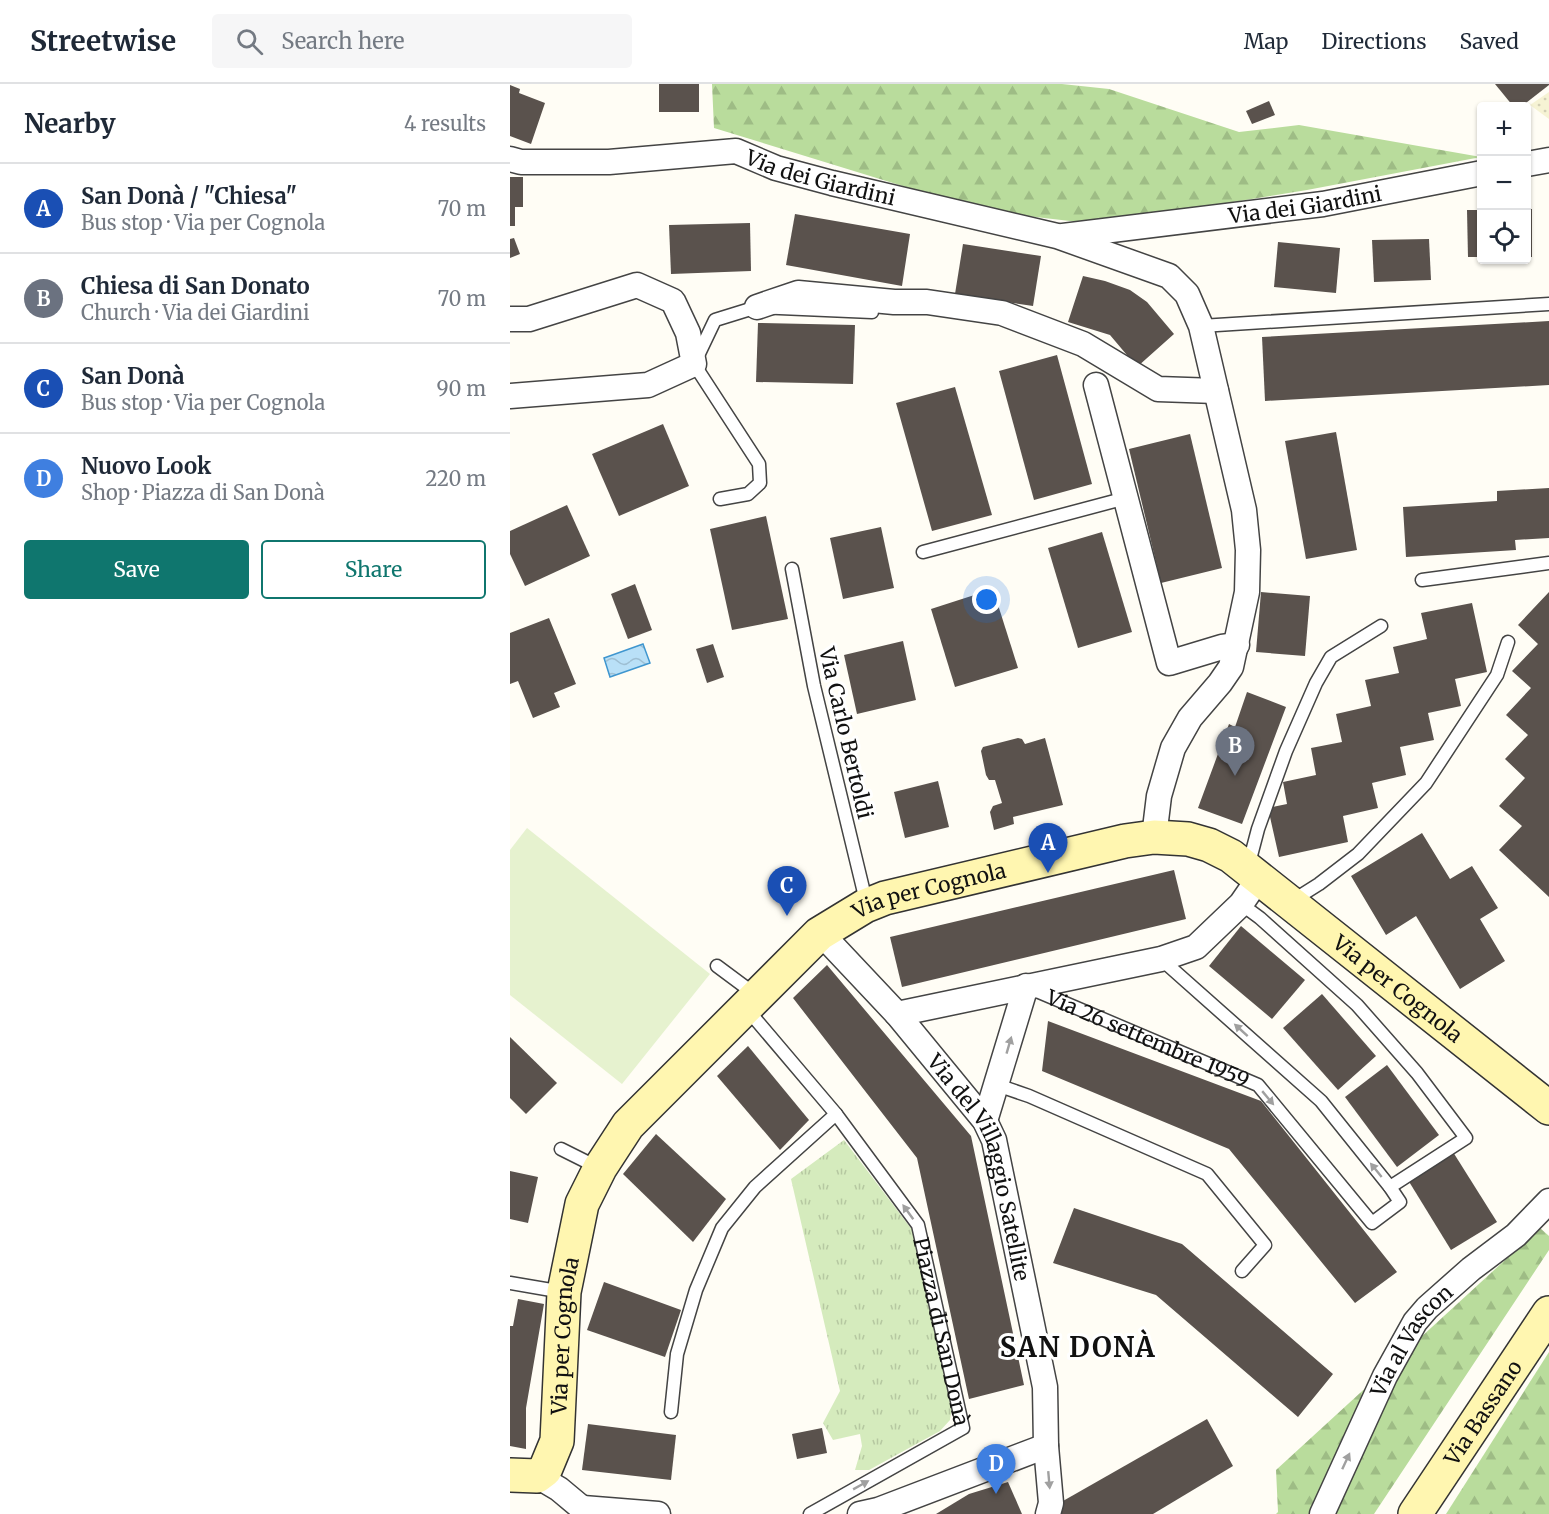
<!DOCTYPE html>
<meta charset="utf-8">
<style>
:root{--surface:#fff;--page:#f6f6f7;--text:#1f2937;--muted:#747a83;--line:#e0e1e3;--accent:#0f766e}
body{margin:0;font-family:Merriweather,serif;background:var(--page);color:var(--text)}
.controls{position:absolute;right:18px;top:18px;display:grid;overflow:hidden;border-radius:6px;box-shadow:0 2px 4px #0004}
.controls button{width:54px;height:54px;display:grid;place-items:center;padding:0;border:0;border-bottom:2px solid var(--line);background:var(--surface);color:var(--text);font:30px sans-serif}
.you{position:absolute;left:477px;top:516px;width:21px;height:21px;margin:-15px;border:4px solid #fff;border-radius:50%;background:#1a73e8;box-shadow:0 0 0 9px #1a73e833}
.badge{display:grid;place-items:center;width:39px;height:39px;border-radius:50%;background:var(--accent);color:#fff;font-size:20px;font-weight:700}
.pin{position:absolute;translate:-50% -50px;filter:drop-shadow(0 2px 3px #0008)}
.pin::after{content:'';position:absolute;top:32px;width:21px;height:18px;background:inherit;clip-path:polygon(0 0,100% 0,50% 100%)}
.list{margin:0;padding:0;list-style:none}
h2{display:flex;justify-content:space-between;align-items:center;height:78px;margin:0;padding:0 24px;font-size:26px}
h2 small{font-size:20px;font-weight:400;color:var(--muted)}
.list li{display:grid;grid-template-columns:39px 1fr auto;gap:18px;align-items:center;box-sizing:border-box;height:90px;padding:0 24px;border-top:2px solid var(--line)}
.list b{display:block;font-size:22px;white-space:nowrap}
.list p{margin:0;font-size:20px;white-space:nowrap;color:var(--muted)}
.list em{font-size:20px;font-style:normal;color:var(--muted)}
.actions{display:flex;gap:12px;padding:18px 24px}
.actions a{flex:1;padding:14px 0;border:2px solid var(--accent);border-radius:6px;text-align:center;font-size:21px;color:var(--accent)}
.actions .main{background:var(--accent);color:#fff}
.icon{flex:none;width:33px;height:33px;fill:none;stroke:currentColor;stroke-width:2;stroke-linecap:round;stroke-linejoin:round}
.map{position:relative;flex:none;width:1039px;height:1430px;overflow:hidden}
header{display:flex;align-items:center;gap:36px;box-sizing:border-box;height:84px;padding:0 30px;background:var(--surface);border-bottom:2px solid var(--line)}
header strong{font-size:28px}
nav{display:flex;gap:33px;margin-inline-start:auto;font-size:21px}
.search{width:420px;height:54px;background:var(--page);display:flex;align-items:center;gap:15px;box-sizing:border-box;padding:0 21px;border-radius:6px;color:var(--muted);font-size:22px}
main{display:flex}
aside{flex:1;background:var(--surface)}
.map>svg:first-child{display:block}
.farmland{fill:url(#farmland-dots)}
.forest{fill:url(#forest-firs)}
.park{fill:url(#park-tufts)}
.pitch{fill:#e6f2cf}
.water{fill:url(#water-waves);stroke:#3f96cf;stroke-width:1.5}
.building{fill:#5a524d}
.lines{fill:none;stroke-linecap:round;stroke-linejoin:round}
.lane-casing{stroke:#444;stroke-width:15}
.street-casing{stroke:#444;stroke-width:27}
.secondary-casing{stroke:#333;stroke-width:36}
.lane{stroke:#fff;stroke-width:12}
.street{stroke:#fff;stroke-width:24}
.secondary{stroke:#fff6b0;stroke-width:33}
.oneway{fill:#a0a0a0}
.labels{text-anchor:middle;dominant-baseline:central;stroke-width:6;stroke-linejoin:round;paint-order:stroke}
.street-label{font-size:21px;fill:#111;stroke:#fff}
.district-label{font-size:27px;font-weight:bold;letter-spacing:1.5px;fill:#111;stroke:#fff}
</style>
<header>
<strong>Streetwise</strong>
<div class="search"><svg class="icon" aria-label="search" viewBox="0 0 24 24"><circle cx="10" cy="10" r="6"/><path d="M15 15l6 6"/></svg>Search here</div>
<nav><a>Map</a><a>Directions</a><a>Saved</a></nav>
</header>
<main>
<aside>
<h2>Nearby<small>4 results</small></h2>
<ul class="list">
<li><span class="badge" style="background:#1a4fb4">A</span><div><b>San Donà / &quot;Chiesa&quot;</b><p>Bus stop · Via per Cognola</p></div><em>70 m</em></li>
<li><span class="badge" style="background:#6b7280">B</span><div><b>Chiesa di San Donato</b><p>Church · Via dei Giardini</p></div><em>70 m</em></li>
<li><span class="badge" style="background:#1a4fb4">C</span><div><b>San Donà</b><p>Bus stop · Via per Cognola</p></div><em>90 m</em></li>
<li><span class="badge" style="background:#3f7fe0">D</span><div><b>Nuovo Look</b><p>Shop · Piazza di San Donà</p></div><em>220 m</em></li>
</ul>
<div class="actions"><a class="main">Save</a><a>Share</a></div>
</aside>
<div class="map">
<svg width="1039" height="1430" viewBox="0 0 1039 1430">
<defs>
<pattern id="farmland-dots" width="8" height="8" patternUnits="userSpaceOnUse" patternTransform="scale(1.5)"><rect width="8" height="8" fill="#f6f3d4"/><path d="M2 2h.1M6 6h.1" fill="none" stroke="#d2cfb5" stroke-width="1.8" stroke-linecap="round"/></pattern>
<pattern id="forest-firs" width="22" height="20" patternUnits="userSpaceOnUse" patternTransform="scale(1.5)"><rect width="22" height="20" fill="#b9dc9c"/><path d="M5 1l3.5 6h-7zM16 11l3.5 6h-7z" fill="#9ebc85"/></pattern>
<pattern id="park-tufts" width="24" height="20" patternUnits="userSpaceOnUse" patternTransform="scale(1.5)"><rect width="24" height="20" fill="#d5ebbd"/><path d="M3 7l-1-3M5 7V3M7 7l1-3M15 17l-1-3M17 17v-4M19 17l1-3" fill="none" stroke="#b6c8a1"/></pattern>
<pattern id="water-waves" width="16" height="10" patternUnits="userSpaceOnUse" patternTransform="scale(1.5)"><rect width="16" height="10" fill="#b9e0f7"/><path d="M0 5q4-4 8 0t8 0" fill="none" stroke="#9ebfd3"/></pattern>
</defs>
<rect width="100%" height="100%" fill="#fffdf5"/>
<polygon class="farmland" points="1039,8 1039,35 1020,21"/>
<g class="forest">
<polygon points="202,0 552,0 599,5 729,48 789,41 971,73 797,106 586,140 474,127 204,44"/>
<polygon points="1030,1144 1039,1152 1039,1166 864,1430 766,1430 768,1428 766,1386"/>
<polygon points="1039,1268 1039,1430 936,1430"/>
</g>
<polygon class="park" points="334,1056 403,1147 442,1323 440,1336 430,1347 359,1386 345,1386 352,1362 350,1350 323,1356 313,1339 330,1307 281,1095"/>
<polygon class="pitch" points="17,744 200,890 112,1000 0,911 0,766"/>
<polygon class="water" points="133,560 140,579 100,593 94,574"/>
<g class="building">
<rect x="149" y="0" width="40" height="28"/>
<polygon points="985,0 1039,0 1039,1 1012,22 1003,22"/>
<polygon points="0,1 10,5 9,9 35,19 21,60 0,52"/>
<polygon points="759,17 765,31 742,40 736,27"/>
<polygon points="0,93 13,93 13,123 5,123 5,142 0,142"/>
<rect x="1017" y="125" width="5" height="48"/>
<polygon points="957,126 972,126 972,173 958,173"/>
<polygon points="285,130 400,150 392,202 276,181"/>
<polygon points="240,139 241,187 161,190 159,141"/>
<polygon points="4,154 10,170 0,174 0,155"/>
<polygon points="919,155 921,196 864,198 862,156"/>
<polygon points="768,158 830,164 826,209 764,203"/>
<polygon points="453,160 531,172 523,222 445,210"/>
<polygon points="573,192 595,197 620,206 637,218 664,250 627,283 600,251 558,238"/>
<polygon points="1039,237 1039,301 755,317 752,253"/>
<polygon points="248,239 345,241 343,300 246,298"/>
<polygon points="547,271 582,400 524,416 489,287"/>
<polygon points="445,303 482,431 422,447 386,319"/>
<polygon points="153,340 179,402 109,432 82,370"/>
<polygon points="826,348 847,466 796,475 775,357"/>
<polygon points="680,350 712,484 651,499 619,365"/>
<polygon points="1039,404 1039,454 1005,456 1006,466 896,473 893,423 987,417 987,407"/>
<polygon points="57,421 80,472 15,502 0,470 0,447"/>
<polygon points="256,432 278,535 222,546 200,445"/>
<polygon points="371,443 384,504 333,515 320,454"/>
<polygon points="592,448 622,548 568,564 538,464"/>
<polygon points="125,500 142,546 118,555 101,510"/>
<polygon points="483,505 508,584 445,603 421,525"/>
<polygon points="751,508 800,512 795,572 746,568"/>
<polygon points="1039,508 1039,813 989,766 1012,742 989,722 1015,694 995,675 1018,651 996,631 1021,604 1002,587 1028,560 1008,541"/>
<polygon points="962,519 977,588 945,595 951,622 918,629 924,656 890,663 896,691 862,699 868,724 833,732 838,758 769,773 758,724 777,720 773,698 806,691 801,664 832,658 826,630 861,622 855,596 889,589 883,563 917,555 911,529"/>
<polygon points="39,534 66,600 44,609 50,623 23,634 8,597 0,600 0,549"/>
<polygon points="393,557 406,616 347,630 334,571"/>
<polygon points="203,560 214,593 197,599 186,565"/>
<polygon points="737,608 776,623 732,740 688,724 719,640 725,643"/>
<polygon points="508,654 512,655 515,660 535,654 553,721 503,733 504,740 484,746 480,728 483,722 492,719 485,696 479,696 476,691 471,667 473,663"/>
<polygon points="428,697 439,743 395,754 384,708"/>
<polygon points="912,749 940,795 962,782 988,824 970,835 995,877 950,905 906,832 876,851 841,792"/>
<polygon points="664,786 676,835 392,903 380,853"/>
<polygon points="731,842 795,896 762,935 699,882"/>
<polygon points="317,881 461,1052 514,1301 459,1315 407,1074 283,914"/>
<polygon points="812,910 866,972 828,1006 773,944"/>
<polygon points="538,937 751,1017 887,1188 845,1219 719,1065 532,987"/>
<polygon points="0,953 47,999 16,1030 0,1014"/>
<polygon points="238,962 299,1036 270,1066 207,992"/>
<polygon points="877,981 929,1051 887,1083 835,1013"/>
<polygon points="146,1050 216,1115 183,1158 113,1090"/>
<polygon points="943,1068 987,1138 941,1166 898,1096"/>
<polygon points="0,1087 28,1093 18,1139 0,1135"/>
<polygon points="564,1124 672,1160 823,1290 788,1333 646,1211 543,1179"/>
<polygon points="94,1198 171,1226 155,1273 77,1246"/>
<polygon points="8,1215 34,1220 16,1324 16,1365 0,1362 0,1242 3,1242"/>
<polygon points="697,1335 723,1382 643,1430 550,1430 553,1417"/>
<polygon points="78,1340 166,1351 161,1396 72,1386"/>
<polygon points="312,1344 317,1369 287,1375 282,1350"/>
<polygon points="498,1398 512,1430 426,1430 459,1410"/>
</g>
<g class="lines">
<defs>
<g id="lane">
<polyline points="691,242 1039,220"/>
<polyline points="210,415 238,410 250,399 249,380 184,280 205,236 247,223 362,228"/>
<polyline points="413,468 616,414"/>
<polyline points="282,485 304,602 357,821"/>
<polyline points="912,496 1039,479"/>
<polyline points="738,783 748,745 776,667 806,599 821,573 871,542"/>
<polyline points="782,817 809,800 848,770 916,699 987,591 998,558"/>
<polyline points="731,820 750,834 847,921 907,989 956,1054 880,1103"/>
<polyline points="207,882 246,911"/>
<path id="s1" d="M522 905 748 1001 862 1139 890 1118 880 1103 811 1017 651 875"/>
<path id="s2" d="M236 924 326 1030 408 1141 453 1344 300 1430"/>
<polyline points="487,1001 519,1012 697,1090 755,1161 732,1187"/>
<polyline points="51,1065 89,1084"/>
<polyline points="0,1199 53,1208"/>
<polyline points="161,1328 167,1270 186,1206 212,1144 245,1103 326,1030"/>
</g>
<g id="street">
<path id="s3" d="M0 75 11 78H99L226 67 266 84 322 99 547 152 659 192 677 210 691 242 734 426 738 466 737 508 721 583 710 599 680 634 663 664 649 712 644 753"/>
<polyline points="1017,80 1039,76"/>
<path id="s4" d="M553 152 813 120 972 89"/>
<polyline points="247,223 288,209 384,218 417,218 492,229 573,260 648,305 706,307"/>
<polyline points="0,235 19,235 127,201 163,217 178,249 184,280 138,301 0,312"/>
<polyline points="586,301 659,579 712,563 727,561"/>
<path id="s5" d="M309 850 322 861 387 930 475 1037 484 1056 535 1303 536 1362 541 1419 538 1430"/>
<polyline points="387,930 651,875 686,863 731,820 749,794"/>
<polyline points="475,1037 516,902"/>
<polyline points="27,1392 49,1405 79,1430"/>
<polyline points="73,1424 148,1430"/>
<polyline points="350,1430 368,1426 536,1362"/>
<path id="s6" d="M812 1430 875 1292 905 1238 917 1224 961 1185 1006 1151 1039 1117"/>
</g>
<g id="secondary">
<path id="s7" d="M0 1391 27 1392 35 1386 47 1357 54 1208 72 1120 90 1084 118 1041 309 850 355 822 375 814 615 757 644 753 678 755 699 761 721 772 1039 1024"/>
<path id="s8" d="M905 1430 1039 1229"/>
</g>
</defs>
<use href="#lane" class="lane-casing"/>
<use href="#street" class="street-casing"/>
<use href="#secondary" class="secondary-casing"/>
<use href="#lane" class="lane"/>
<use href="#street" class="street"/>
<use href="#secondary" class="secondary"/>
</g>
<defs><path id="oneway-solid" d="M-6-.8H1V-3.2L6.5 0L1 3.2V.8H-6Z" transform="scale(1.5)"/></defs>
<g class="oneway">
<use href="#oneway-solid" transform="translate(731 946) rotate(-138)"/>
<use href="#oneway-solid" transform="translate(499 961) rotate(-74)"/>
<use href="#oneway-solid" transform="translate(758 1014) rotate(50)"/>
<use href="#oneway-solid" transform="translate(866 1086) rotate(-129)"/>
<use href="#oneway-solid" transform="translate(398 1128) rotate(-126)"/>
<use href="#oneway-solid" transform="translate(836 1377) rotate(-65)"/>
<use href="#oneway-solid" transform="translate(539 1396) rotate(85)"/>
<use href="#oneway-solid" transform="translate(351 1401) rotate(-29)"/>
</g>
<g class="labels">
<g class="street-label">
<text stroke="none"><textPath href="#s3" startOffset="316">Via dei Giardini</textPath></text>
<text stroke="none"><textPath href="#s4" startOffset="244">Via dei Giardini</textPath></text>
<text transform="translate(336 649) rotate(77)">Via Carlo Bertoldi</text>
<text stroke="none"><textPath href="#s7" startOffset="789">Via per Cognola</textPath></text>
<text stroke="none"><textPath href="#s7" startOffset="1314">Via per Cognola</textPath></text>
<text stroke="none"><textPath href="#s1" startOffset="126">Via 26 settembre 1959</textPath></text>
<text stroke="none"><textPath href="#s5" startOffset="291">Via del Villaggio Satellite</textPath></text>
<text stroke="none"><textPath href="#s2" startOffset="386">Piazza di San Donà</textPath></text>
<text stroke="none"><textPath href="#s7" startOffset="174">Via per Cognola</textPath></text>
<text stroke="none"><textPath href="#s6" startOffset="196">Via al Vascon</textPath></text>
<text stroke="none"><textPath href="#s8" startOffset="122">Via Bassano</textPath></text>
</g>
<g class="district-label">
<text x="568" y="1263">SAN DONÀ</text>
</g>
</g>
</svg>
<div class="controls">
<button>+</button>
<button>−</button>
<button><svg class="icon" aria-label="locate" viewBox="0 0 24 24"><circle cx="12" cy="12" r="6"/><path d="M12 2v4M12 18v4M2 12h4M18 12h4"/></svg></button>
</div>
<div class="you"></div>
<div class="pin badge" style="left:538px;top:789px;background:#1a4fb4">A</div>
<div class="pin badge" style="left:725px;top:692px;background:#6b7280">B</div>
<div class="pin badge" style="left:277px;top:832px;background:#1a4fb4">C</div>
<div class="pin badge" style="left:486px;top:1410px;background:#3f7fe0">D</div>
</div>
</main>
